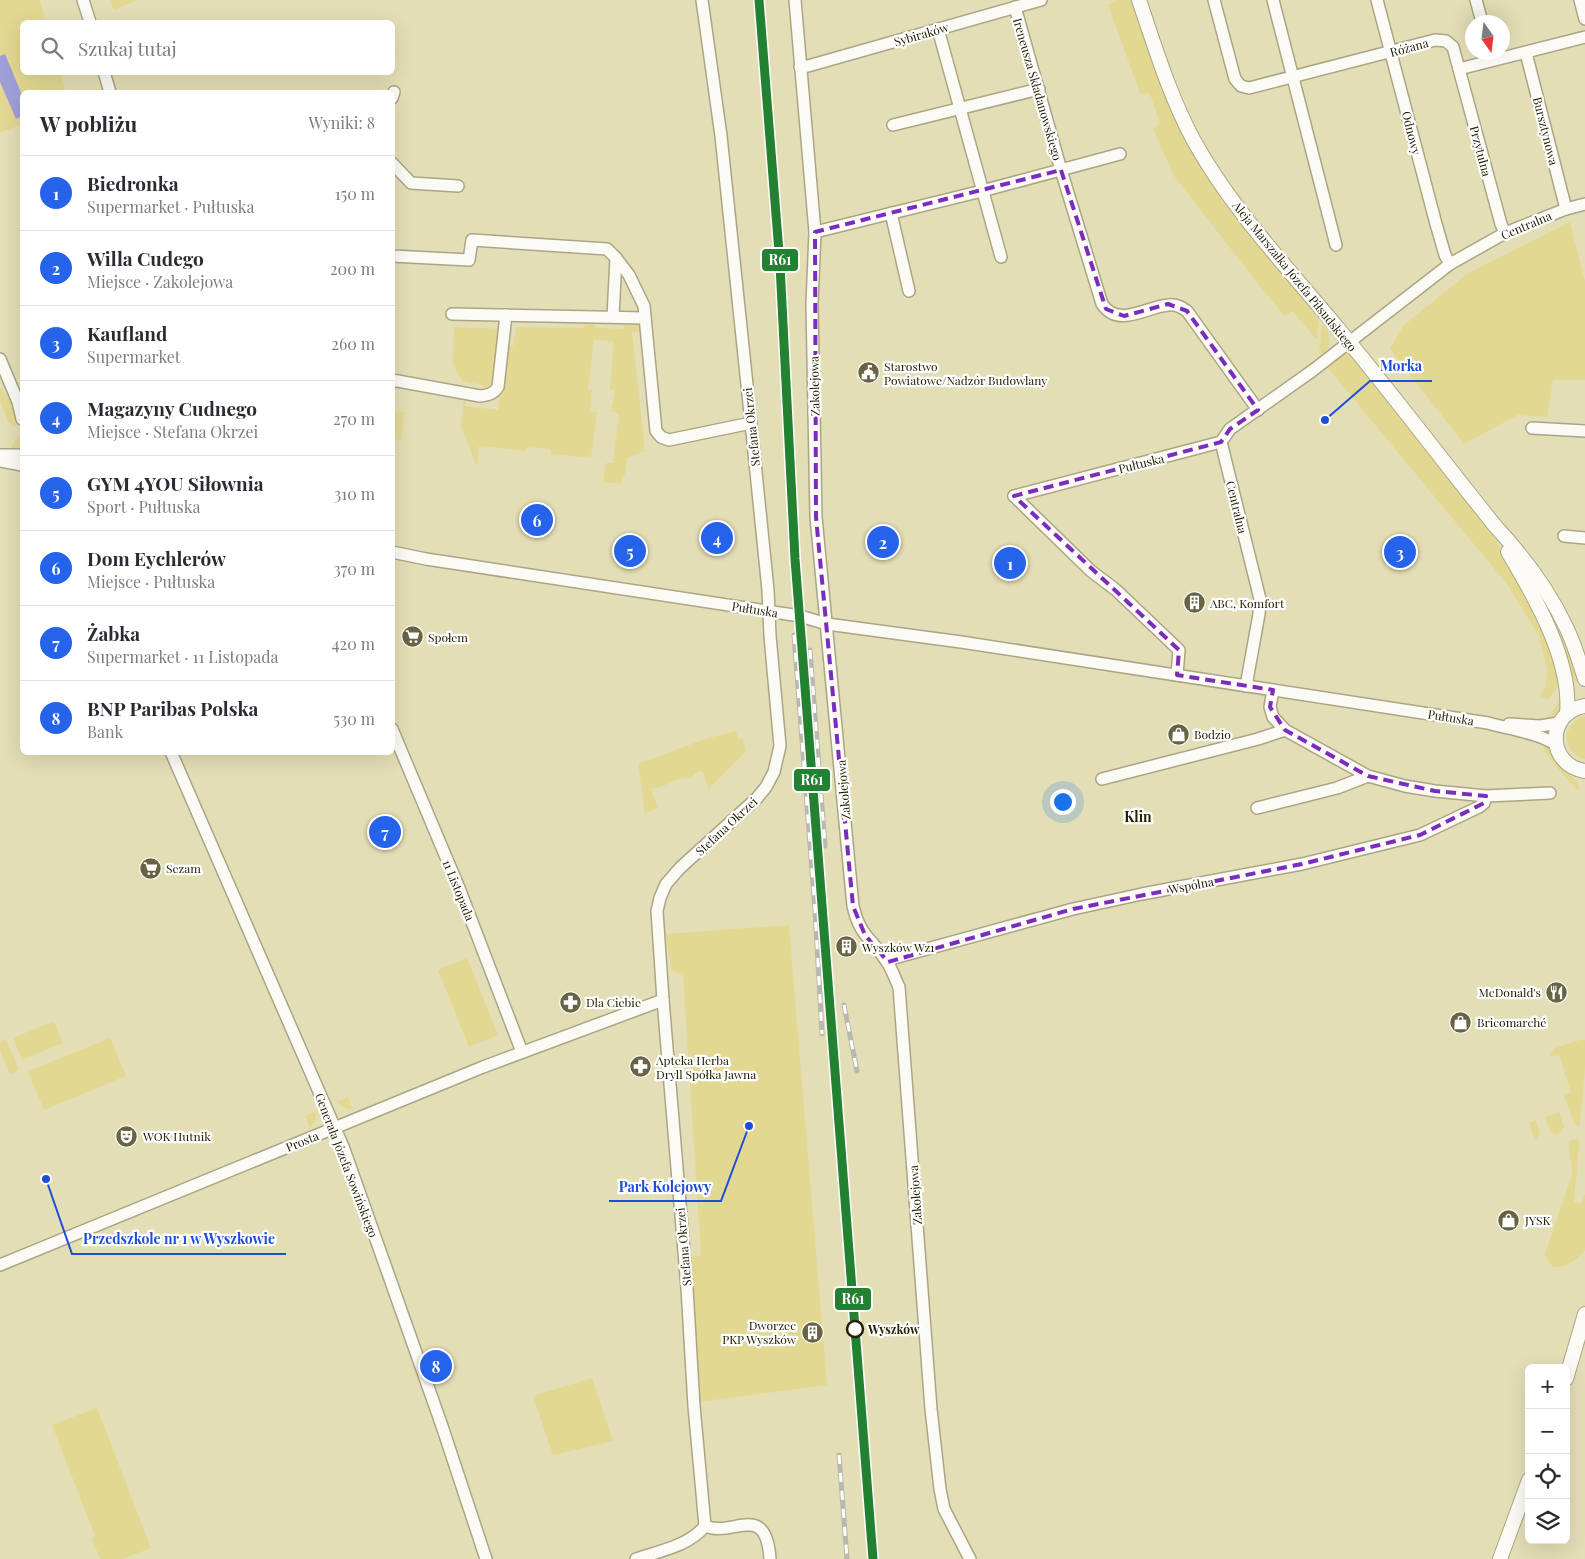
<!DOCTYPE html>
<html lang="pl">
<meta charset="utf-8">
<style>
:root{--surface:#fff;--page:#f7f7f7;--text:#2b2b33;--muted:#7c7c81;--line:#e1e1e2;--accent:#2563eb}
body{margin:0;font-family:"Playfair Display",serif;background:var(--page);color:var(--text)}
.controls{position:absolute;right:15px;bottom:15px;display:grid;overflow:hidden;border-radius:8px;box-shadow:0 5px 20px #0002}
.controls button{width:45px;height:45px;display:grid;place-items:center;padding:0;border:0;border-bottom:1px solid var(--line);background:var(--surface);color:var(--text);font:25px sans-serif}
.compass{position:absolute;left:1465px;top:15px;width:45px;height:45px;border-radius:50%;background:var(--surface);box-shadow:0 5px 20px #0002;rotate:166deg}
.you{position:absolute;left:1062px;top:801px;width:18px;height:18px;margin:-12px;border:4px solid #fff;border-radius:50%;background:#1a73e8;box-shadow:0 0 0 8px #1a73e833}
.badge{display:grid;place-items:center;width:32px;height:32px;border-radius:50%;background:var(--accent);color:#fff;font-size:16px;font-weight:700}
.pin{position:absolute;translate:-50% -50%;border:2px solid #fff;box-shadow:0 1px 5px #0006}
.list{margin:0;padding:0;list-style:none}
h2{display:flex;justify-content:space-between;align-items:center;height:65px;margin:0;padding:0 20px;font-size:21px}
h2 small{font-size:16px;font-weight:400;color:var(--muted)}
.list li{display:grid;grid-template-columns:32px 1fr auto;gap:15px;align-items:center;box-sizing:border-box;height:75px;padding:0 20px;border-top:1px solid var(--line)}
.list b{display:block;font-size:19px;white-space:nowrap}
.list p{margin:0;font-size:16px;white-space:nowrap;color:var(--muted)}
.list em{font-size:16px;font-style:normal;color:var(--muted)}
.icon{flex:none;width:28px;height:28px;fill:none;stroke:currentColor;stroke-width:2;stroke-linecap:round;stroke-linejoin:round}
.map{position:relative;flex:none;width:1585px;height:1559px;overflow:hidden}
.search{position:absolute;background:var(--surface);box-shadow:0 5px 20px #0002;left:20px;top:20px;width:375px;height:55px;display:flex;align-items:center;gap:12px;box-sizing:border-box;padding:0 18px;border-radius:8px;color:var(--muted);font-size:19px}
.panel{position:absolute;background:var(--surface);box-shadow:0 5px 20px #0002;left:20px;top:90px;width:375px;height:665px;border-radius:8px}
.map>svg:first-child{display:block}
.green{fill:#e3d892}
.water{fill:#9f9fd8}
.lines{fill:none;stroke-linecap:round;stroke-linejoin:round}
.minor-casing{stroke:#aaa586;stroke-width:14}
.major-casing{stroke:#aaa586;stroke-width:16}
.minor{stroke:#fbfaf4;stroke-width:11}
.major{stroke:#fbfaf4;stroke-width:14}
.rail-casing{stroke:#b9b8ae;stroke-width:5}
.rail{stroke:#fff;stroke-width:3;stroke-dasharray:9;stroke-linecap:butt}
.rail-1-casing{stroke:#fff;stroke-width:12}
.rail-1{stroke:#238132;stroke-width:9}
.marked{fill:none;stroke:#7b2cbf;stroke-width:4;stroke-dasharray:10 6;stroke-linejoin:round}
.stop-dot{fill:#fff;stroke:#252103;stroke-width:2.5}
.labels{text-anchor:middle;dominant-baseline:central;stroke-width:4.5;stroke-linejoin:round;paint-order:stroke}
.street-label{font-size:12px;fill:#252103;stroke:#fff}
.poi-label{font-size:12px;fill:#252103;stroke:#fff;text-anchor:start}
.stop-label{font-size:12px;font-weight:bold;fill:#252103;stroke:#fff;text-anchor:start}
.neighbourhood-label{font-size:14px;font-weight:bold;fill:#252103;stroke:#fff}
.leader{fill:none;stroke:#1d4ed8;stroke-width:2}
.callout-dot{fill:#1d4ed8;stroke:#fff;stroke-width:2}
.callout-label{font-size:14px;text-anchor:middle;font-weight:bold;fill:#1d4ed8;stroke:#fff;stroke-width:4.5;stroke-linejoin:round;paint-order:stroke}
.line-badge{stroke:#fff;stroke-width:2}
.badge-label{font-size:14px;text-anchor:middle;font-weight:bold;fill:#fff}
</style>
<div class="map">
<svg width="1585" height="1559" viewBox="0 0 1585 1559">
<rect width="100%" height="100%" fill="#e4deb6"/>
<g class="green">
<polygon points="0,0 40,0 46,22 22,22 22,72 60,73 66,92 22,92 22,124 0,133"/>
<polygon points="112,0 138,0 114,10 110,1"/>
<polygon points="1117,0 1132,0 1186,140 1229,205 1319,319 1317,337 1315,338 1292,311 1285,317 1259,285 1174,176 1153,129 1160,123 1150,94 1140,93 1108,5"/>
<polygon points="1570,222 1585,281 1585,380 1553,380 1547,417 1518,415 1464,444 1390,349 1403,326 1468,273"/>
<polygon points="585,319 593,320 596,328 624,329 624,321 635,323 642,331 632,332 645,451 627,458 625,474 620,484 603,482 606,463 613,463 619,414 611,411 615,390 610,389 614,342 594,339 588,389 592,389 590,411 597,412 591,458 551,454 551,449 527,447 525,451 479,446 477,467 461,427 464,396 466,397 465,406 498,410 507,346 513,346 516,327 584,328"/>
<path d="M1324 324C1330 333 1332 345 1324 353H1319L1322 326Z"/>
<polygon points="454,327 503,329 495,386 483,391 483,385 462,381 453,364"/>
<path d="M1349 349 1488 528C1507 557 1562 649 1560 681 1559 687 1551 695 1548 700L1540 696 1546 686 1547 670 1539 636 1507 584 1327 367Z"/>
<polygon points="0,387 11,402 20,424 15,426 9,423 0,402"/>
<polygon points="393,411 404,412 401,440 393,439"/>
<path d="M22 434V445L11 451C13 443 15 437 22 434Z"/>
<polygon points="1539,592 1553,613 1581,681 1574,682 1565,651"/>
<path d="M1564 696C1562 710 1559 717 1544 721 1546 718 1548 716 1550 714 1556 709 1557 700 1564 696Z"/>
<path d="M1585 716V759C1561 754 1561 722 1585 716Z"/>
<polygon points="736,731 738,739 743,738 746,751 709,789 702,771 693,774 693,776 683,779 682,778 658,788 657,787 651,789 658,808 645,813 638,764 705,739"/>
<path d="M1542 742C1552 749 1549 753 1556 761 1565 771 1575 775 1580 789H1576C1566 777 1545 757 1542 742Z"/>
<polygon points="789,925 827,1385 699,1402 687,1259 701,1255 683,976 671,969 666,934"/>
<polygon points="467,958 498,1035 469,1047 438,970"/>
<polygon points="54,1021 63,1043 22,1060 13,1038"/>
<polygon points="110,1038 126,1076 44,1110 28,1071"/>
<polygon points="6,1039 19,1070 10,1074 0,1050 0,1042"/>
<polygon points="1580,1040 1585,1040 1585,1069 1580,1124 1577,1126 1574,1124 1564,1095 1571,1092 1559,1055 1550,1057 1552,1051 1555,1048"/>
<polygon points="348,1097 353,1110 344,1108 337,1102"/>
<polygon points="317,1111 315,1121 310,1128 305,1116"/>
<polygon points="1559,1112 1564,1127 1560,1133 1555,1134 1550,1131 1545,1117"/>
<polygon points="1536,1120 1540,1134 1535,1140 1529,1122"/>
<path d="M1577 1139 1580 1141 1579 1145 1574 1202 1582 1203 1584 1195H1585V1250C1580 1257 1564 1270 1554 1267 1549 1265 1547 1259 1545 1254L1572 1175C1573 1164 1567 1150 1569 1141Z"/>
<polygon points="592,1378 613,1441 553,1455 533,1396"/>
<polygon points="97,1408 151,1548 122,1559 100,1559 92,1538 95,1536 52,1425"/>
</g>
<polygon class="water" points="5,54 22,95 22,116 16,119 0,82 0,56"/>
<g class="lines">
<defs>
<g id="minor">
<polyline points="83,0 90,22"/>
<polyline points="702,0 721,136 751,423 768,590 770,636 780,746 774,772 766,787 757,798 680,868 666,884 660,898 657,911 663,1000 687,1288 694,1406 705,1526"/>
<path d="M795 0 815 232 812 304 816 517 853 906C860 937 872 938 887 962 892 969 895 979 899 987L931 1409 940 1489 944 1509 970 1559"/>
<polyline points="1214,0 1235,79 1241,86 1249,88 1435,40 1446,41 1453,47 1501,224 1505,233"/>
<polyline points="1273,0 1336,245"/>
<polyline points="1377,0 1436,224 1445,255 1450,264"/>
<polyline points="1476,0 1482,22"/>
<polyline points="1580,0 1585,19"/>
<path d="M1015 7 1061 170 1102 304C1119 329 1147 306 1169 305 1176 304 1181 307 1187 311L1258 410"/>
<polyline points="938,29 1001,257"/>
<polyline points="1526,53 1566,209"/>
<polyline points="800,67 808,66 1041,0"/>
<polyline points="1459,69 1585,37"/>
<polyline points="104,72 110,92"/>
<polyline points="392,98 394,92"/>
<polyline points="893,125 1039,89"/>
<polyline points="392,163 411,183 458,186"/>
<polyline points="891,213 909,291"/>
<polyline points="815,232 982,191 1120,154"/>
<polyline points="392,256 469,260 472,240 607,249 616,258 629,275 644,306 656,431 661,437 669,440 751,423"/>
<polyline points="452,314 645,318"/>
<polyline points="613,317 616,258"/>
<polyline points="0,359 18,402 22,419"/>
<path d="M392 380 480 396C489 395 493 394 498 387L506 315"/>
<polyline points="1532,428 1585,431"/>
<polyline points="0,455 22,455"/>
<polyline points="0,461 22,465"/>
<polyline points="1014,496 1091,571 1116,590 1179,650 1177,675"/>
<polyline points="1014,496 1221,442"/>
<polyline points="1564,536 1585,538"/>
<path d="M392 552 426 559 800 616 827 624 961 642 1488 723C1508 729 1540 733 1556 745"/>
<polyline points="1246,686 1259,614 1260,599 1221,442 1230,429 1312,371 1450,264 1505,233 1566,209 1585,204"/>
<polyline points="1509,724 1540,726 1559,723"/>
<polyline points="392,729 459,888 522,1052"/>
<polyline points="171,752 344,1149 442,1426 486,1559"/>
<polyline points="1102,779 1258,739 1285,730"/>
<polyline points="1486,796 1550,793"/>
<polyline points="1257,808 1337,788 1368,776"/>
<polyline points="888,962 894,958 1073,909 1142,894 1302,864 1420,835 1479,807 1484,803 1486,796 1435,791 1405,786 1368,776 1285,730 1273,717 1270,707 1273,690"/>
<polyline points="0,1265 483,1067 663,1000"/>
<path d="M705 1526C733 1538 766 1500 770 1559"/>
<path d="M636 1559C659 1551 689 1546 705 1526"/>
</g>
<g id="major">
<path d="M1139 0C1155 47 1170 97 1194 141 1231 208 1287 267 1336 326 1391 392 1442 460 1496 527 1523 556 1548 589 1565 625 1574 642 1579 661 1585 679"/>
<path d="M1508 552C1535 597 1572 661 1567 714"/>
<path d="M1585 706C1546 712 1546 765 1585 771"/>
<polyline points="1566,1379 1585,1314"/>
<polyline points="1500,1559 1529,1480"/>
</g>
</defs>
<use href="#minor" class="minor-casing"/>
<use href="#major" class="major-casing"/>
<use href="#minor" class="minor"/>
<use href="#major" class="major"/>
<defs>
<g id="rail">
<polyline points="794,635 815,910 822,1034"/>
<polyline points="810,650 825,846"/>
<polyline points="844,1005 857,1071"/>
<polyline points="839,1455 847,1559"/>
</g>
</defs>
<use href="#rail" class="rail-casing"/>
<use href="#rail" class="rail"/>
<defs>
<polyline id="rail-1" points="759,0 780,265 795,559 873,1559"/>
</defs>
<use href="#rail-1" class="rail-1-casing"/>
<use href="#rail-1" class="rail-1"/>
</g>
<path class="marked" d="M1061 170 1106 309 1124 316 1168 304 1187 311 1258 410 1230 429 1221 442 1014 496 1179 650 1177 675 1273 690 1270 707 1285 730 1368 776 1435 791 1486 796 1484 803 1420 835 1302 864 1073 909 888 962 865 935 853 906 816 517 815 232Z"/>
<defs>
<symbol id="civic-disc" viewBox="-11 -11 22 22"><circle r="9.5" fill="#686342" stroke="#fff"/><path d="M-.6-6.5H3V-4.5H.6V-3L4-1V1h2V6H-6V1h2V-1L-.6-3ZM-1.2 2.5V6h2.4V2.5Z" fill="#fff"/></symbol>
<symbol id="building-disc" viewBox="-11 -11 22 22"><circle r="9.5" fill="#686342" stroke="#fff"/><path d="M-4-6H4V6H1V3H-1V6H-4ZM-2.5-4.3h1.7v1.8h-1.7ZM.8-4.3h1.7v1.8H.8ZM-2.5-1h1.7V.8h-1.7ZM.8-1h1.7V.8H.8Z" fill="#fff"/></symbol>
<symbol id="supermarket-disc" viewBox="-11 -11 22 22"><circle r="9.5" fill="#686342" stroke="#fff"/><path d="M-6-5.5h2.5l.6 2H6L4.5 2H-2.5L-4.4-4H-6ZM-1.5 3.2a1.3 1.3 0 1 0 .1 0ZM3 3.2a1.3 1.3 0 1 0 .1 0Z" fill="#fff"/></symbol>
<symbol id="shop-disc" viewBox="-11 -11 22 22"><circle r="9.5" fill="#686342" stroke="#fff"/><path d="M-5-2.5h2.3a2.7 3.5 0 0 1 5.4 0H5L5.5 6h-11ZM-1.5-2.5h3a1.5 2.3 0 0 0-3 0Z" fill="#fff"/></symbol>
<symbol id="restaurant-disc" viewBox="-11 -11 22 22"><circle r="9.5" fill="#686342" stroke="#fff"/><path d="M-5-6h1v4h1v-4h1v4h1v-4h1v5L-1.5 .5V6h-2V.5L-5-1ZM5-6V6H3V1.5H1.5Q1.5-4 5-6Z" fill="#fff"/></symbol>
<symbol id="pharmacy-disc" viewBox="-11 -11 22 22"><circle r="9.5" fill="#686342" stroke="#fff"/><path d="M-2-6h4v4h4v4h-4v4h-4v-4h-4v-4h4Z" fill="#fff"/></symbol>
<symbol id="theatre-disc" viewBox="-11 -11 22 22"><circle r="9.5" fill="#686342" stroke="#fff"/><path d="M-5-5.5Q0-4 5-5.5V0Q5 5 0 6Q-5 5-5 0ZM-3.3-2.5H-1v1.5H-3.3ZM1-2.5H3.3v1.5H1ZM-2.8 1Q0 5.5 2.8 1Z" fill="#fff"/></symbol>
</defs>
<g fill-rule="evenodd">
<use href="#civic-disc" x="856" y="360" width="25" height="25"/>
<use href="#building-disc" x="1182" y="590" width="25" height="25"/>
<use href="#supermarket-disc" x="400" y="624" width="25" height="25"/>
<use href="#shop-disc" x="1166" y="722" width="25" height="25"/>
<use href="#supermarket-disc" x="138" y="856" width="25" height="25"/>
<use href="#building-disc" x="834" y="934" width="25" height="25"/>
<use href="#restaurant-disc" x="1544" y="980" width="25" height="25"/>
<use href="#pharmacy-disc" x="558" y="990" width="25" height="25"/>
<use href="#shop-disc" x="1448" y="1010" width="25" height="25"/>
<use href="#pharmacy-disc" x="628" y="1054" width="25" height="25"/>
<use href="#theatre-disc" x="114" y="1124" width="25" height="25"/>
<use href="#shop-disc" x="1496" y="1208" width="25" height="25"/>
<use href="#building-disc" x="800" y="1320" width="25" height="25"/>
</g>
<circle class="stop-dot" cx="855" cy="1329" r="8"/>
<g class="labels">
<g class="street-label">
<text transform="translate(921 34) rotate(-16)">Sybiraków</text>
<text transform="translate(1409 47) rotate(-15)">Różana</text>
<text transform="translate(1038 89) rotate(74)">Ireneusza Składanowskiego</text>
<text transform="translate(1546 131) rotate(76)">Bursztynowa</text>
<text transform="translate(1412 133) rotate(76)">Odnowy</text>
<text transform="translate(1481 151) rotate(75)">Przytulna</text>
<text transform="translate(1526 225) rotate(-23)">Centralna</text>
<text transform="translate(1295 276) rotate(51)">Aleja Marszałka Józefa Piłsudskiego</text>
<text transform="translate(814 386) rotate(-91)">Zakolejowa</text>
<text transform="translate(751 427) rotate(-96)">Stefana Okrzei</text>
<text transform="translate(1141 463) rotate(-14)">Pułtuska</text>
<text transform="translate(1237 507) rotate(76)">Centralna</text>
<text transform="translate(755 609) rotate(9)">Pułtuska</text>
<text transform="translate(1451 717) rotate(9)">Pułtuska</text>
<text transform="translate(843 790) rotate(-95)">Zakolejowa</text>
<text transform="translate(726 826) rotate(-43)">Stefana Okrzei</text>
<text transform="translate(1191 885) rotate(-11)">Wspólna</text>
<text transform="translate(459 890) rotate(68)">11 Listopada</text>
<text transform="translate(302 1141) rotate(-22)">Prosta</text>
<text transform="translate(347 1165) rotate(69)">Generała Józefa Sowińskiego</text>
<text transform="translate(915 1195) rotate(-94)">Zakolejowa</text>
<text transform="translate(683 1247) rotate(-95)">Stefana Okrzei</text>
</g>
<g class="poi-label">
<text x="884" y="366">Starostwo<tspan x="884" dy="14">Powiatowe/Nadzór Budowlany</tspan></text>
<text x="1210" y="603">ABC, Komfort</text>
<text x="428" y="637">Społem</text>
<text x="1194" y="734">Bodzio</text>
<text x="166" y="868">Sezam</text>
<text x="862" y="947">Wyszków Wz1</text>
<text x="1541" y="992" text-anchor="end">McDonald's</text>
<text x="586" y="1002">Dla Ciebie</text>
<text x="1477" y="1022">Bricomarché</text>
<text x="656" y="1060">Apteka Herba<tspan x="656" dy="14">Dryll Spółka Jawna</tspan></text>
<text x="143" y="1136">WOK Hutnik</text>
<text x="1525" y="1220">JYSK</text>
<text x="796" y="1325" text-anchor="end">Dworzec<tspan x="796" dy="14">PKP Wyszków</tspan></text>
</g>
<g class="stop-label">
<text x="868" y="1329">Wyszków</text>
</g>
<g class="neighbourhood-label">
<text x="1138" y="816">Klin</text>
</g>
</g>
<path class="leader" d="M1325 420L1370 381H1432M749 1126L721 1201H609M46 1179L72 1254H286"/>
<g class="callout-dot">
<circle cx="1325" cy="420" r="5"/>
<circle cx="749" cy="1126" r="5"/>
<circle cx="46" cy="1179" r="5"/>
</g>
<g class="callout-label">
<text x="1401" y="371">Morka</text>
<text x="665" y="1192">Park Kolejowy</text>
<text x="179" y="1244">Przedszkole nr 1 w Wyszkowie</text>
</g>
<g class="line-badge">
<rect x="761" y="248" width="38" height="24" rx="5" fill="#238132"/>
<rect x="793" y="768" width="38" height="24" rx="5" fill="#238132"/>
<rect x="834" y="1287" width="38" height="24" rx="5" fill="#238132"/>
</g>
<g class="badge-label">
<text x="780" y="265">R61</text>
<text x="812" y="785">R61</text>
<text x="853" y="1304">R61</text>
</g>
</svg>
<div class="controls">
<button>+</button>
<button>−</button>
<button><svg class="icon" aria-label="locate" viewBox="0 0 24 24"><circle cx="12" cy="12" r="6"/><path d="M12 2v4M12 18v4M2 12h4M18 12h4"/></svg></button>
<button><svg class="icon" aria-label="layers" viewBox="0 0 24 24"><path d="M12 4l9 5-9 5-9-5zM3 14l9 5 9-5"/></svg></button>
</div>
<svg class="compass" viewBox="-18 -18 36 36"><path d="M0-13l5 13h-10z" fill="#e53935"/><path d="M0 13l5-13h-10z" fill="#7c7c81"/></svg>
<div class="you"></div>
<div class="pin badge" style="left:1010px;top:563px">1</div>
<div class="pin badge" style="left:883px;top:542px">2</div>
<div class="pin badge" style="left:1400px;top:552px">3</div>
<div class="pin badge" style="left:717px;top:538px">4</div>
<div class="pin badge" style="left:630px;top:551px">5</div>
<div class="pin badge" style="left:537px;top:520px">6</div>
<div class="pin badge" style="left:385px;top:832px">7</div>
<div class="pin badge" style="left:436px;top:1366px">8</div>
<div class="search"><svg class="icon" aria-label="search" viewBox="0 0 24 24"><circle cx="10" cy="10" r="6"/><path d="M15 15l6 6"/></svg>Szukaj tutaj</div>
<section class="panel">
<h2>W pobliżu<small>Wyniki: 8</small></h2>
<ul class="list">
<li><span class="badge">1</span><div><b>Biedronka</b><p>Supermarket · Pułtuska</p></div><em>150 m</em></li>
<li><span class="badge">2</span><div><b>Willa Cudego</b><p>Miejsce · Zakolejowa</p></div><em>200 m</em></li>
<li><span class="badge">3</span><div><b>Kaufland</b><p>Supermarket</p></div><em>260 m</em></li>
<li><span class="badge">4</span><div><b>Magazyny Cudnego</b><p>Miejsce · Stefana Okrzei</p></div><em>270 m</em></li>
<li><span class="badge">5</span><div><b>GYM 4YOU Siłownia</b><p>Sport · Pułtuska</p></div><em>310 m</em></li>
<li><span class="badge">6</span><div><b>Dom Eychlerów</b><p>Miejsce · Pułtuska</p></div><em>370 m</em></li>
<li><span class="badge">7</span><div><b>Żabka</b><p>Supermarket · 11 Listopada</p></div><em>420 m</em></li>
<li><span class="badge">8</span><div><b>BNP Paribas Polska</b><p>Bank</p></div><em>530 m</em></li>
</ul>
</section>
</div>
